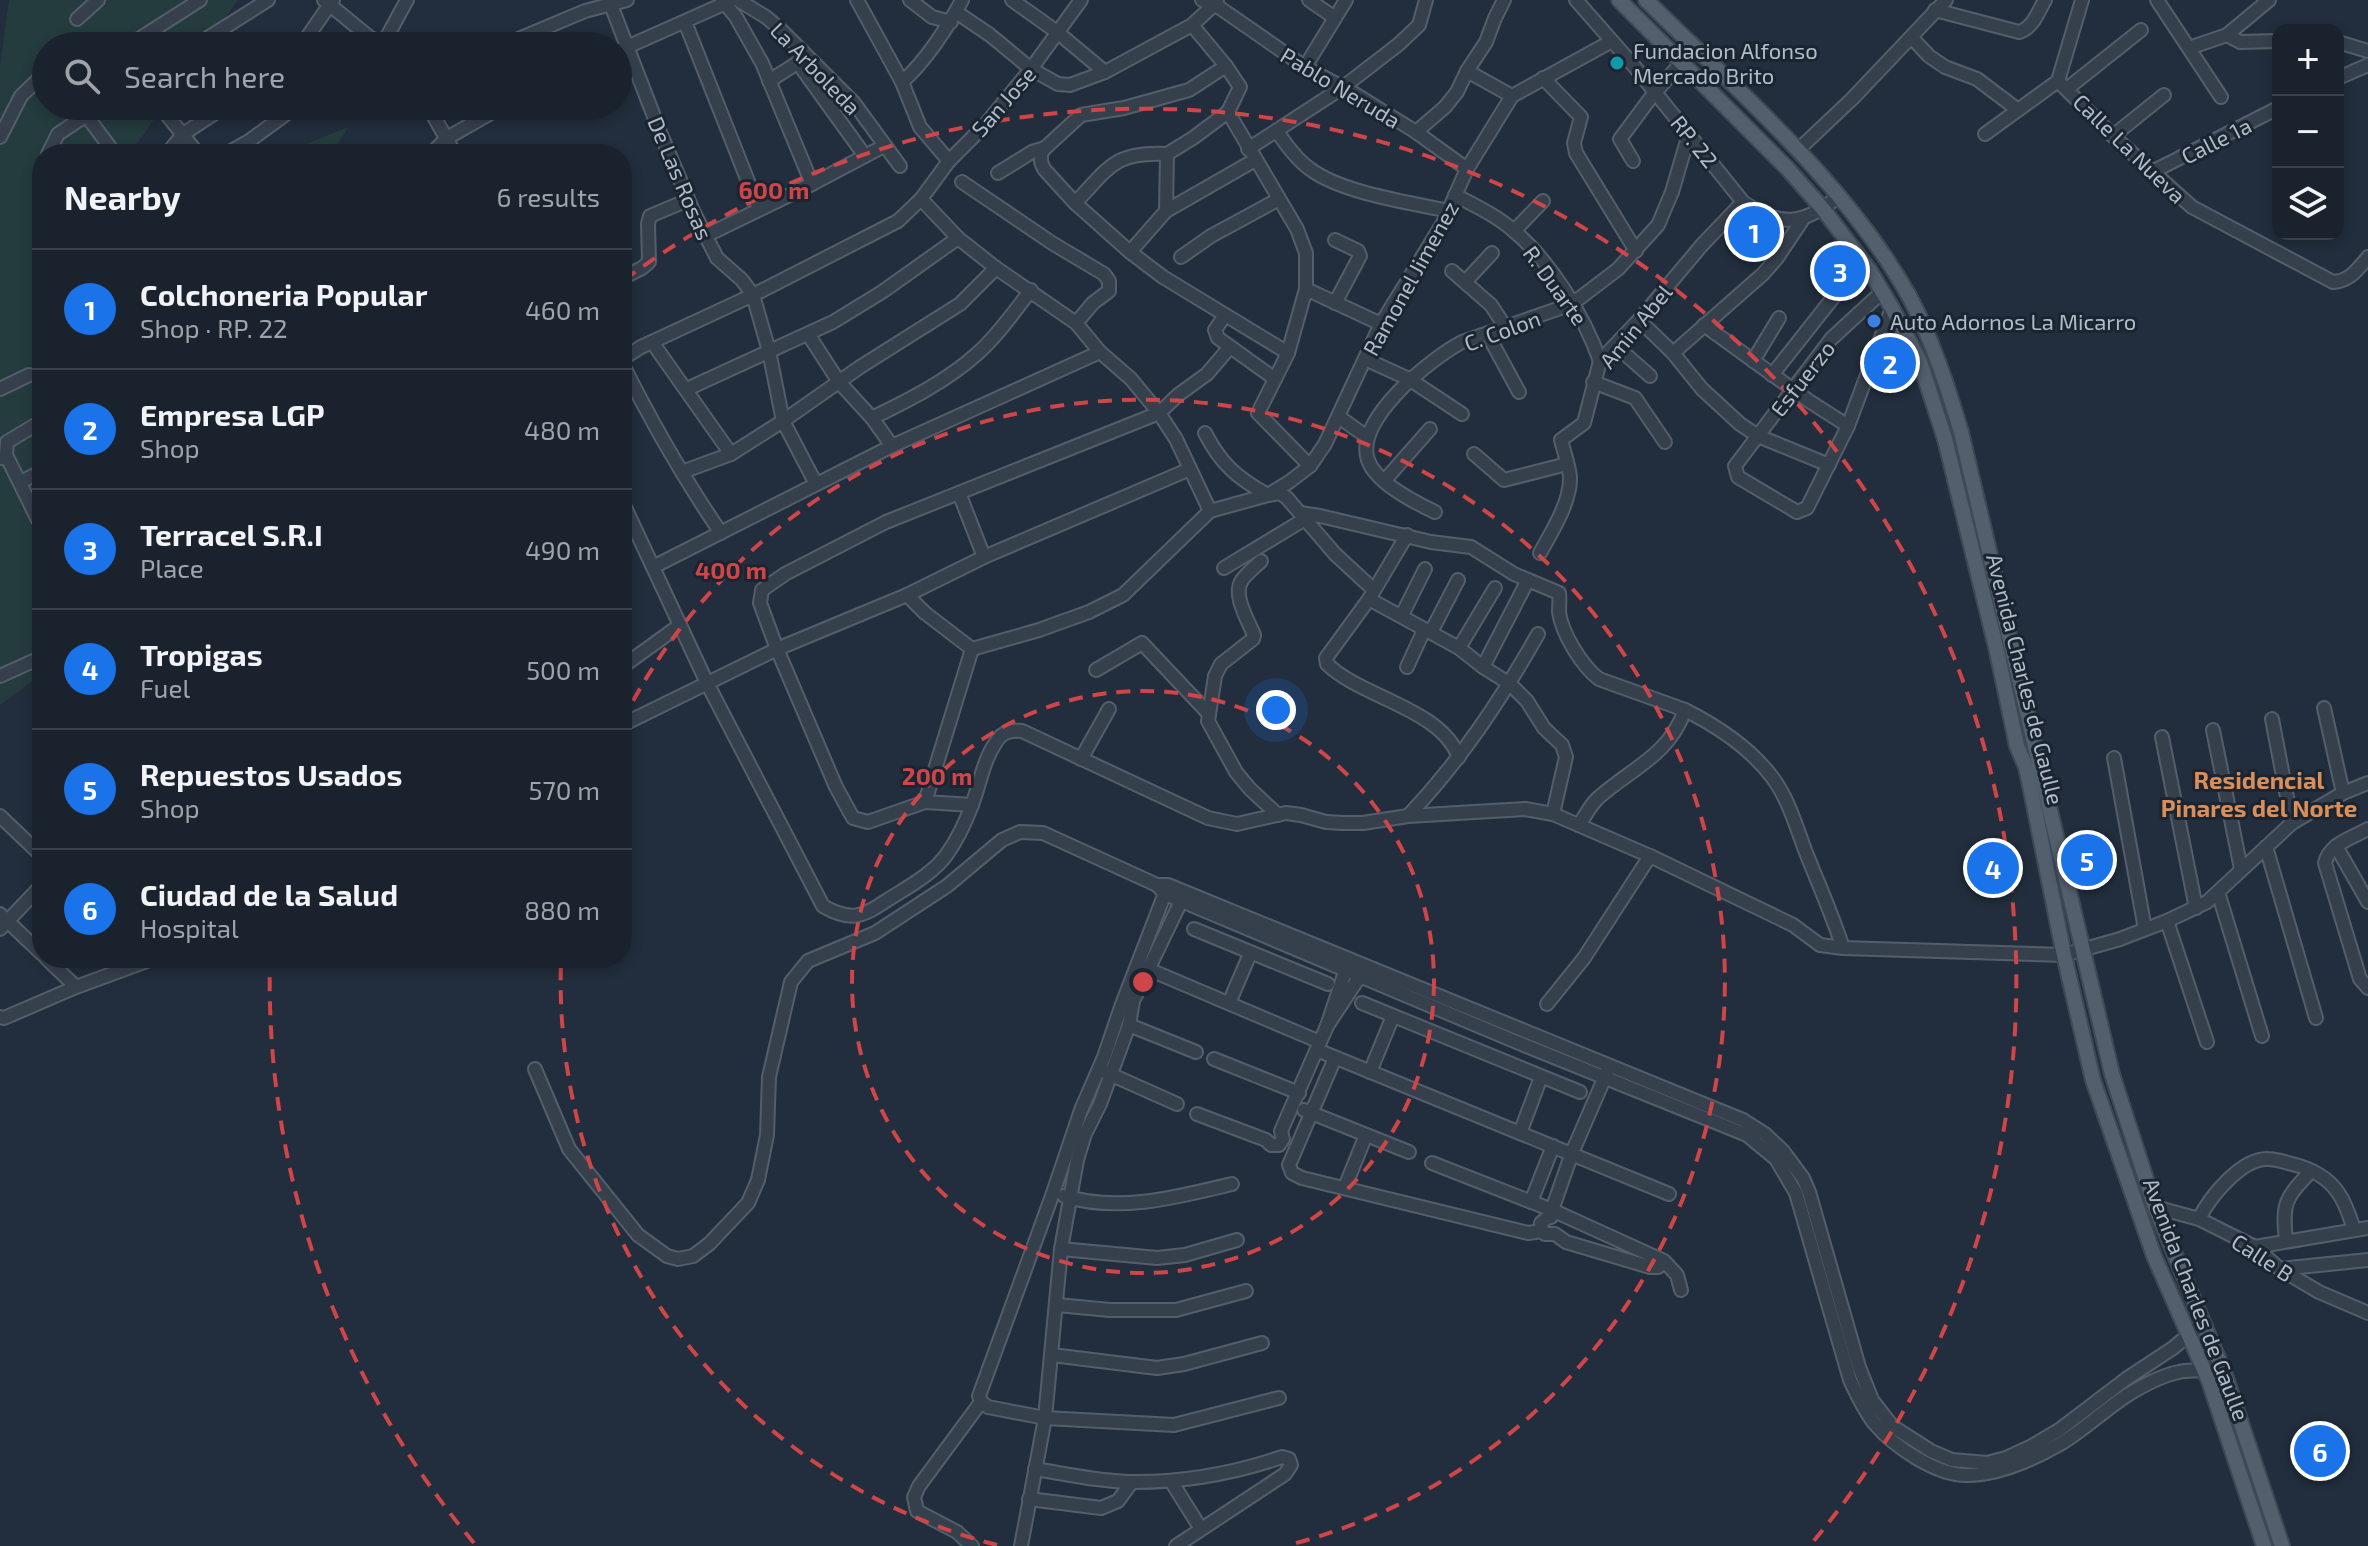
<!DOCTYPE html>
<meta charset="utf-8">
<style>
:root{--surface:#1a222e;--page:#272f3a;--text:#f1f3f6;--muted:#9fa4aa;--line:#383f4a;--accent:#1a73e8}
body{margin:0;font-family:"Exo 2",sans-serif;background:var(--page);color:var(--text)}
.controls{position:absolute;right:24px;top:24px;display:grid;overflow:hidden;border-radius:16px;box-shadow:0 4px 12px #0003}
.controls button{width:72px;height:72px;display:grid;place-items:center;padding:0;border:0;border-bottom:2px solid var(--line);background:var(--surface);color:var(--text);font:40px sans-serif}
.you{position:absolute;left:1276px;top:710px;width:28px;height:28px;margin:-20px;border:6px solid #fff;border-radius:50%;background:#1a73e8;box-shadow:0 0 0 12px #1a73e833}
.badge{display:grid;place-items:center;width:52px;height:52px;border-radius:50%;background:var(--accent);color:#fff;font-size:26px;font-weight:700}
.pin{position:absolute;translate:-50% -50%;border:4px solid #fff;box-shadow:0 2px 8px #0006}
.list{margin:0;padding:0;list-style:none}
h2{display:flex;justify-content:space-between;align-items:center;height:104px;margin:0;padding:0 32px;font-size:34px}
h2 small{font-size:26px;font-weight:400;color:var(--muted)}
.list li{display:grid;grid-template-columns:52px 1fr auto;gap:24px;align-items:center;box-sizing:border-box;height:120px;padding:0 32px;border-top:2px solid var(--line)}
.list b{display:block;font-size:30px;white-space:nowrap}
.list p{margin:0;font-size:26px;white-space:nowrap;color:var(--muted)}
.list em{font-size:26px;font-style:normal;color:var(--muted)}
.icon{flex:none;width:44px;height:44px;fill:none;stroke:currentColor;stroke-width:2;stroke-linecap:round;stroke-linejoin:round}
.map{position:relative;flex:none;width:2368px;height:1546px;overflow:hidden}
.search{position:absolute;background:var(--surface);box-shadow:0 4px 12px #0003;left:32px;top:32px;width:600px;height:88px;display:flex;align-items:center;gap:20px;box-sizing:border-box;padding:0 28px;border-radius:44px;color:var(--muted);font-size:30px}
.panel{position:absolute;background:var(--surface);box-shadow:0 4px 12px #0003;left:32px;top:144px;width:600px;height:824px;border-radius:32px}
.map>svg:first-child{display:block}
.green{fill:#243c3e}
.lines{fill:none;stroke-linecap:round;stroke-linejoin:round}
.minor-casing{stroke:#545e6b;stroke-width:16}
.major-casing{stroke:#3f4956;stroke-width:18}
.minor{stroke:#36404d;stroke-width:12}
.major{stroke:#535f6d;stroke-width:14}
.ring{fill:none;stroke:#cf4548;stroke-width:4;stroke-dasharray:14 10}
.culture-dot{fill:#0f9aa8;stroke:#1b2532;stroke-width:3}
.shop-dot{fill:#3f7fe0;stroke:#1b2532;stroke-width:3}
.labels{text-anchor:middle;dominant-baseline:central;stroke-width:6;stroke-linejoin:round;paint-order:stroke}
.poi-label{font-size:22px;fill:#b1bbc9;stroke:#1b2532;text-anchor:start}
.street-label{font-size:22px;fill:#b1bbc9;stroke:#1b2532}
.neighbourhood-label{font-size:24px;font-weight:bold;fill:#da8f5b;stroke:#1b2532}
.centre{fill:#cf4548;stroke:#1b2532;stroke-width:4}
.ring-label{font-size:24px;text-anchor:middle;font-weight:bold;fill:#cf4548;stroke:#1b2532;stroke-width:6;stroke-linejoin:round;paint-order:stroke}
</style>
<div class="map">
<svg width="2368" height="1546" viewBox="0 0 2368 1546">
<rect width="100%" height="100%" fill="#222e3d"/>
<g class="green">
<polygon points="9,0 238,0 205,46 46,46 46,106 163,106 130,154 42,154 42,674 0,705 0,67"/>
<polygon points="348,127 332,154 282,154"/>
</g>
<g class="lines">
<defs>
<g id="minor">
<polyline points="324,0 369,37 385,46"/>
<polyline points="722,0 736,17 762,63 812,184"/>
<polyline points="738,0 766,17 781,30 854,103 900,166"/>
<polyline points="857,0 902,82 920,127 949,161"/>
<polyline points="910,0 932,17 951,22"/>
<polyline points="1012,0 1057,32 1105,72 1192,25 1217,2"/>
<polyline points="1202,0 1220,8 1305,67 1355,94 1416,132 1467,169"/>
<polyline points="1309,0 1335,18"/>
<path d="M1576 0 1634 66 1743 202C1781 228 1804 225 1839 196"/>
<polyline points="2157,0 2221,97"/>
<polyline points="611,5 660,132 694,213 717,258 742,280 753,295 769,351 783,421 816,484"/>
<path d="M1935 10 2019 32C2033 28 2038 12 2045 0"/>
<polyline points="956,12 990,35 1031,69 1058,84 1070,85 1105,72"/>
<polyline points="77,19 98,0"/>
<polyline points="685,22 759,209"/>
<polyline points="2227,35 2269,0"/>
<polyline points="1912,38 1929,56 1945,67 1977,79 2018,110"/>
<polyline points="2338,42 2368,51"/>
<polyline points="383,44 407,0"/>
<polyline points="128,46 200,0"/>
<polyline points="195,46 268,0"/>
<polyline points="301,46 333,0"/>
<polyline points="502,46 585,11 627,0"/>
<polyline points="2189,48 2227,35 2240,42 2278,41"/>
<polyline points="618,51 728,2"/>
<polyline points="798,63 865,156"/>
<polyline points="1226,66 1189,90 1124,108 1081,115 1045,148 1041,154 1041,162 1044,169 1075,203 1130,252 1163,277 1288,353"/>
<polyline points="1305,67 1346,0"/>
<polyline points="1467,71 1512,96"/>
<polyline points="1543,78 1581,117 1574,143 1576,153 1636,251"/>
<polyline points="2338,78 2368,65"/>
<polyline points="769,81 802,60"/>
<path d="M2058 81 2113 136 2192 207 2333 282C2350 281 2358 269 2368 257"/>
<path d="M902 82C925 62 948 27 962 0"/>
<polyline points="2068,88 2141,30"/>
<polyline points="160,106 198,154"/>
<polyline points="428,106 455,154"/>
<polyline points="1228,112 1297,229 1306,253 1306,289 1288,353 1258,413 1310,466"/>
<polyline points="86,115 115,154"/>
<path d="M1277 131C1286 145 1296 159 1310 169 1342 193 1408 202 1448 211"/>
<polyline points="1416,132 1445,107 1457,92 1467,71 1486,42 1495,18 1504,0"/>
<polyline points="1985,134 2058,81 2082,0"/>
<polyline points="2113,136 2164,95"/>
<polyline points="0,137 21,96 46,72"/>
<polyline points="1248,149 1342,88 1399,44 1419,25 1426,0"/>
<polyline points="1798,150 1852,99 1946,0"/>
<polyline points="48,154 58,134 100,106"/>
<polyline points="167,154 183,134 226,106"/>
<polyline points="226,154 249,141 297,106"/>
<polyline points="431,154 447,138 503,106"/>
<polyline points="1633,161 1620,139 1652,96 1682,62"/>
<polyline points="42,169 42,179"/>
<polyline points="2154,171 2278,108"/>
<polyline points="998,173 1032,152 1045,148"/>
<polyline points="962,182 1052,243 1104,274 1109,281 1109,291 1093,303 1076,323"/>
<path d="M1455 195C1476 206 1497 216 1514 231 1551 262 1584 316 1600 361"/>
<polyline points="921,199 958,238 996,268 1076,323 1100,352 1131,379 1159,413 1176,439 1210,511"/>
<path d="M1075 203C1109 168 1114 151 1167 154"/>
<polyline points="1166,211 1167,154 1193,138 1228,112 1240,87 1226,66 1192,25"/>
<polyline points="1514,231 1543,201"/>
<polyline points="705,236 812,184 884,146"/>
<polyline points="1335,240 1358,251 1360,256 1335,303"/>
<polyline points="1130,252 1166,211 1255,160"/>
<polyline points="1181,257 1211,236 1279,199"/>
<polyline points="1452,271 1491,305 1506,328"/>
<polyline points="622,278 642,268 649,262 648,224 650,216 688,200"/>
<polyline points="1465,282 1492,253"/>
<polyline points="1306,289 1381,324"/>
<polyline points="1882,292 1831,339 1735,466 1738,477 1797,512 1807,508 1848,426 1892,308"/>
<polyline points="1225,315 1215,330 1218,338 1275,379"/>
<polyline points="1639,320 1673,353 1702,389 1740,424 1758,436 1829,465"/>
<polyline points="1704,325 1809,401 1848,426"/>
<polyline points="808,334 839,382 872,418 892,446"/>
<polyline points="1488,335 1519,392"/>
<polyline points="652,342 731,454"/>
<polyline points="1616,346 1650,376"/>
<polyline points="1673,353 1763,274 1777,258 1803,219"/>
<polyline points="622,359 641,347 753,295 898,221 921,199 949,161 985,125 1031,69 1081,0"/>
<polyline points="1365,359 1409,379 1462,414"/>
<polyline points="1753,361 1779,318"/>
<path d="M622 363C651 421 684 479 721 533"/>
<polyline points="1772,375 1862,261"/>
<polyline points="1593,382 1635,398 1665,442"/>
<polyline points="0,389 29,375"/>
<polyline points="687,389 833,322 882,292 958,238"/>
<polyline points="1339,417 1367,437"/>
<path d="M872 418C909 400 947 381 978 353 998 335 1014 312 1031 290"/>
<path d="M1205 433C1221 464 1237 478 1268 495L1280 493 1287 498 1335 554 1374 590"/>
<polyline points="1474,454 1504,480 1567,464"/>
<polyline points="6,455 38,520"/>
<polyline points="2,458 6,455 7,442 42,421"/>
<polyline points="682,472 731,454 783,421 860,367 960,304 996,268"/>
<polyline points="1385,480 1430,429"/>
<polyline points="21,482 42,471"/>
<polyline points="959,493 984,557"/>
<path d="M622 501 708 685 823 906C852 923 863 916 889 899 908 887 934 873 947 854 957 840 966 821 972 805 980 784 983 761 996 742 1002 732 1011 730 1022 731L1208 818 1237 824 1286 813 1301 815 1326 822 1343 823H1363L1408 816 1525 809 1553 814 1650 856 1793 925 1820 945 1843 948 2064 955 2120 939 2167 921 2207 902 2292 823 2343 793 2368 783"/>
<path d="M1435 512C1414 502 1376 483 1368 460 1354 420 1430 359 1462 342L1572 304 1618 269 1658 225 1672 192 1689 134"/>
<polyline points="1300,513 1320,516 1431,542 1471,547 1514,574 1528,580"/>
<path d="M1407 535 1369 599 1326 658 1327 664C1362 698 1440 708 1459 757"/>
<path d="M1540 553C1551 533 1571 502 1570 477 1569 465 1564 452 1561 440L1584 423 1600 361 1639 320 1702 245 1743 202"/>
<path d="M1261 561C1255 567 1247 573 1242 580 1232 595 1248 620 1254 635L1253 639 1221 664 1215 676 1208 721 1236 772 1250 789 1278 815"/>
<polyline points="653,567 892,446 1100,352"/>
<polyline points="1224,568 1305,519"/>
<polyline points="907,595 925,613 972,649"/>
<polyline points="1369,599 1459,648 1483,667 1510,684 1527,701 1544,728 1562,745 1566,757 1553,814"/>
<polyline points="1402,615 1425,569"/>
<polyline points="1431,632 1458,580"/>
<polyline points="1459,648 1495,588"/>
<polyline points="972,649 1039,630 1089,612 1123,595 1210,511 1268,495 1289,482 1310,466 1325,444 1381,324 1443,223 1467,169 1512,96 1612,41"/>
<polyline points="622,667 680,625"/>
<polyline points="1407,667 1424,630"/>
<path d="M1483 667 1528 580 1559 593C1560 599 1559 605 1559 612 1562 634 1582 666 1599 679L1685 710C1668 757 1631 768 1597 799 1590 806 1585 816 1579 825"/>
<polyline points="1096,670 1142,643 1209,714"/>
<polyline points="0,676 42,657"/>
<polyline points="2324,708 2343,793"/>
<path d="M1685 710C1717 726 1750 748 1772 777 1788 798 1796 826 1805 850 1818 883 1832 914 1843 948"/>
<polyline points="2272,719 2292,823"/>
<polyline points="622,725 777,649 907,595 984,557 1190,469"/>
<polyline points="2213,730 2241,869"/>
<polyline points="2162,737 2196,908"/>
<polyline points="2114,758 2145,929"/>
<polyline points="1081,759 1109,709"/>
<polyline points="925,802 868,822 853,818 836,787 777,649 760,603 762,590 785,574 886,522 1159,413 1178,395 1207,374 1230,347"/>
<polyline points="972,805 925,802 972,649"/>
<polyline points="0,816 42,856"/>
<path d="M1408 816C1461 760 1500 701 1538 634"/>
<path d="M2368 829C2352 838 2329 844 2325 863L2360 979 2368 988"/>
<polyline points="2336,846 2368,902"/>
<polyline points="2266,847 2316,1018"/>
<polyline points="1167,888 1121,1007 1104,1057 1081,1110 1053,1193 979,1396 981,1402 988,1407 1045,1418 1174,1425 1279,1398"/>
<polyline points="2218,892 2262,1036"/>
<polyline points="0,914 42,954"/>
<polyline points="2167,921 2207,1042"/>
<polyline points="0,929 42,885"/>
<polyline points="1194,929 1328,984"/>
<polyline points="46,958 76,987"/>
<polyline points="1347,966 1327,1026 1364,970"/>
<polyline points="1143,967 1320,1042"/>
<polyline points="1229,1003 1250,954"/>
<polyline points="1362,1003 1580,1092"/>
<polyline points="1547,1004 1584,958 1650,856"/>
<polyline points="0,1017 4,1018 76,987 155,958"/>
<polyline points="1129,1025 1196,1052"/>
<polyline points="1317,1050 1669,1194"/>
<polyline points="1335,1058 1289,1165 1292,1173 1302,1178 1528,1233 1542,1231"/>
<polyline points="1214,1059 1299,1093"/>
<polyline points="535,1069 569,1149 638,1235 667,1256 678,1259 693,1256 709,1244 748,1203 758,1180 767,1135 769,1077 791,982 808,961 875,933 947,886 1002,840 1020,832 1043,833 1157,885"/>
<polyline points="1103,1071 1177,1104"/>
<polyline points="1370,1072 1393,1016"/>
<polyline points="1304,1110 1409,1152"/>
<polyline points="1197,1114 1266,1140 1271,1145 1279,1145 1283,1139 1281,1131 1327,1026"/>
<polyline points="1520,1133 1541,1077"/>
<polyline points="1432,1163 1552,1210 1572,1153 1607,1072"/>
<polyline points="1345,1187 1366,1135"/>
<path d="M1064 1196C1119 1213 1178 1197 1232 1184"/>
<polyline points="1531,1202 1553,1146"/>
<polyline points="2155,1207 2199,1219 2255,1247 2280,1269 2319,1292 2368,1313"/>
<path d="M2199 1219C2209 1198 2241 1158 2268 1159 2276 1159 2284 1162 2292 1164 2310 1168 2329 1178 2339 1194 2346 1204 2350 1218 2354 1229"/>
<path d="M2286 1241C2282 1202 2285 1199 2311 1171"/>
<polyline points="2255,1247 2368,1228"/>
<polyline points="1061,1249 1157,1258 1185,1255 1237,1240"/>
<polyline points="1664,1261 1658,1267 1650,1267 1566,1242 1555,1234 1545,1234 1542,1231 1541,1223 1547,1218 1551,1217 1552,1210 1664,1261 1677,1275 1681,1290"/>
<polyline points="2280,1269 2368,1260"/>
<polyline points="1057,1305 1110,1310 1176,1310 1246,1291"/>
<path d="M2203 1323 2173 1348 2126 1379 2059 1430 2032 1446 2006 1458 1987 1463 1952 1460 1931 1451 1892 1426 1872 1400 1859 1367 1809 1192 1803 1178 1783 1151 1765 1134 1743 1120 1701 1103 1168 885H1157L1165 894 1514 1041 1747 1135 1776 1159 1796 1193 1850 1380C1857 1395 1864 1410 1874 1423 1893 1446 1937 1476 1968 1475 1999 1475 2032 1460 2060 1444 2086 1429 2108 1406 2134 1391 2148 1383 2163 1375 2179 1372 2187 1370 2195 1371 2203 1370 2209 1369 2215 1366 2220 1364"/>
<polyline points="1052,1355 1157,1368 1184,1364 1262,1343"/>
<path d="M1035 1469C1067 1474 1102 1482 1135 1482 1185 1482 1235 1473 1282 1457L1289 1459 1291 1465 1285 1474 1176 1546"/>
<polyline points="1171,1481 1201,1529"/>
<polyline points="1029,1499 1101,1508 1118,1501 1131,1483"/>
<polyline points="972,1546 957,1532 917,1511 914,1497 919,1486 981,1402"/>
<polyline points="1021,1546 1045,1418 1061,1249 1077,1160 1085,1134 1100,1104 1129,1025 1133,1001 1184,895"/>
</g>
<g id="major">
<polyline points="1619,0 1787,168 1823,209 1870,271 1892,308 1920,362 1945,439 1996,647 2017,746 2026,767 2031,790 2064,955 2093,1080 2154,1256 2209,1381 2264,1546"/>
<path d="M1646 0C1737 90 1846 183 1909 296 1932 339 1947 385 1961 432L2112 1074 2155 1207 2225 1375 2282 1546"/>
</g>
</defs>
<use href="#minor" class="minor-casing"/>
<use href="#major" class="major-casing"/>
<use href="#minor" class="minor"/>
<use href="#major" class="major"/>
</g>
<g class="ring">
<circle cx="1143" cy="982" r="291"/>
<path d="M997 1545A582 582 0 0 1 561 962M622 722A582 582 0 1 1 1289 1545"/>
<path d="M474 1543A873 873 0 0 1 270 959M624 280A873 873 0 0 1 1812 1543"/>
</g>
<circle class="culture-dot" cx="1617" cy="63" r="8"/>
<circle class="shop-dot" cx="1874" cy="321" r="8"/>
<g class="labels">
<g class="poi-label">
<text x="1633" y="50">Fundacion Alfonso<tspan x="1633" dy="25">Mercado Brito</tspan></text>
<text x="1890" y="321">Auto Adornos La Micarro</text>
</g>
<g class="street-label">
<text transform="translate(816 68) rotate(46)">La Arboleda</text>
<text transform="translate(1341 87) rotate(31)">Pablo Neruda</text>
<text transform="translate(1003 101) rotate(-49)">San Jose</text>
<text transform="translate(2216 140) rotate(-27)">Calle 1a</text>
<text transform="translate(1695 141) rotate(51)">RP. 22</text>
<text transform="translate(2130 148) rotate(44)">Calle La Nueva</text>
<text transform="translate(681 178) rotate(67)">De Las Rosas</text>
<text transform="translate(1410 278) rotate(-61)">Ramonel Jimenez</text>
<text transform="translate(1556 285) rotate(54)">R. Duarte</text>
<text transform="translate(1635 326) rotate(-51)">Amin Abel</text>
<text transform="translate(1502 330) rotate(-20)">C. Colon</text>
<text transform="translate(1802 378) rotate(-52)">Esfuerzo</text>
<text transform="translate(2026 679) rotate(76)">Avenida Charles de Gaulle</text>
<text transform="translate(2263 1257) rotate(33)">Calle B</text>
<text transform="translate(2197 1299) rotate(69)">Avenida Charles de Gaulle</text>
</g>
<g class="neighbourhood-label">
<text x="2259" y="779">Residencial<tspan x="2259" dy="28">Pinares del Norte</tspan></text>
</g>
</g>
<circle cx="1143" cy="982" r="12" class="centre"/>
<g class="ring-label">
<text x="774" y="199">600 m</text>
<text x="731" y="579">400 m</text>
<text x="937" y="785">200 m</text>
</g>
</svg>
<div class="controls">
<button>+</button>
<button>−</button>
<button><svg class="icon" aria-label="layers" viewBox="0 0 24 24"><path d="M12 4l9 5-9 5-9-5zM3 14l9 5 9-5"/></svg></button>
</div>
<div class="you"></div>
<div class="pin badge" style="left:1754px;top:232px">1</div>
<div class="pin badge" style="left:1890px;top:363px">2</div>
<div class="pin badge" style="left:1840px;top:271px">3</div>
<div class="pin badge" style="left:1993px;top:868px">4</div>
<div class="pin badge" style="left:2087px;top:860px">5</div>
<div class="pin badge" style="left:2320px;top:1451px">6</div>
<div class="search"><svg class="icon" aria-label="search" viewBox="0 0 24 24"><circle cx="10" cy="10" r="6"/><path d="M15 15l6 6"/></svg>Search here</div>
<section class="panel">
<h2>Nearby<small>6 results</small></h2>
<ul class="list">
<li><span class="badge">1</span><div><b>Colchoneria Popular</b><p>Shop · RP. 22</p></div><em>460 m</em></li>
<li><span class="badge">2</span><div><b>Empresa LGP</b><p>Shop</p></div><em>480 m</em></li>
<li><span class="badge">3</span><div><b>Terracel S.R.I</b><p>Place</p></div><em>490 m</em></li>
<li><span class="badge">4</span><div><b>Tropigas</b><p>Fuel</p></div><em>500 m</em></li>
<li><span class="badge">5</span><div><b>Repuestos Usados</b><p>Shop</p></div><em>570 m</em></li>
<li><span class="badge">6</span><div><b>Ciudad de la Salud</b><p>Hospital</p></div><em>880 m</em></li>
</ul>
</section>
</div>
